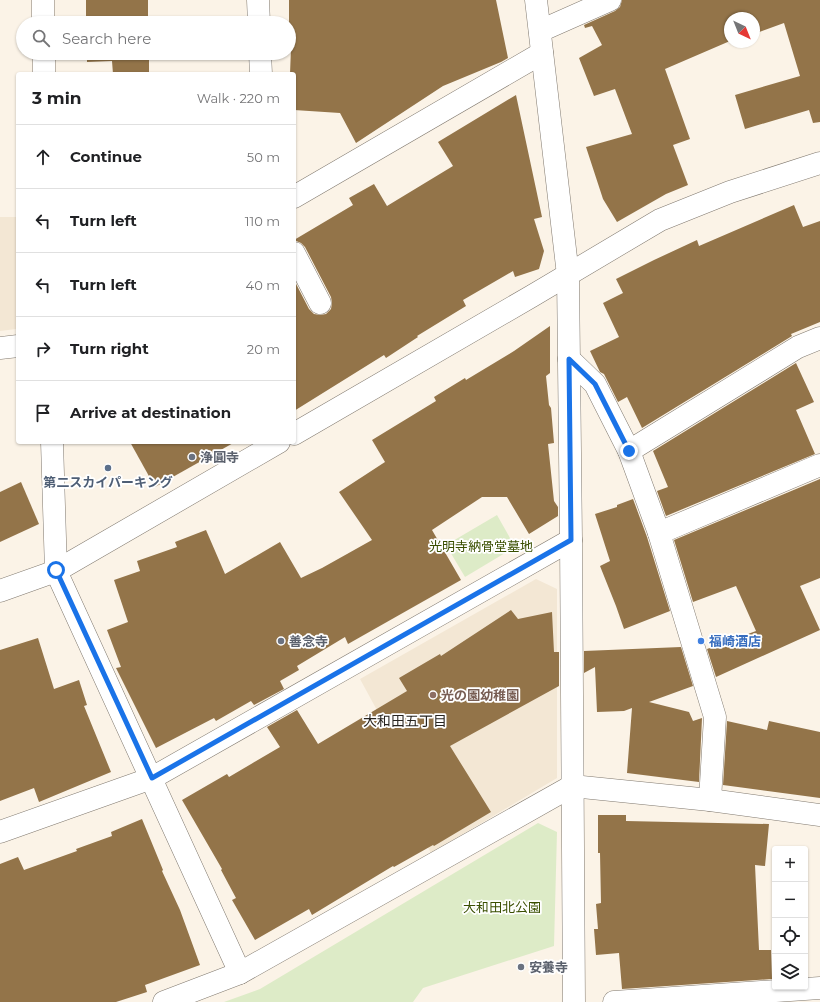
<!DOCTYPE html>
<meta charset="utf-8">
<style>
:root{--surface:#fff;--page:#f2f2f2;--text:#202124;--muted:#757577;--line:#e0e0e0}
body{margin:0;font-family:Montserrat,"Noto Sans JP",sans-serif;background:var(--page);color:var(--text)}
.controls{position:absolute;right:12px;bottom:12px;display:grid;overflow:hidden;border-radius:4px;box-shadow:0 1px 3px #0004}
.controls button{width:36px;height:36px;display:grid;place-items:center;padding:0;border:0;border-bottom:1px solid var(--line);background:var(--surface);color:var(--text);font:20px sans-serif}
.compass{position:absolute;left:724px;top:12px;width:36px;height:36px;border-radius:50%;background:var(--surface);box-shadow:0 1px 3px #0004;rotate:137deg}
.stop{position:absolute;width:12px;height:12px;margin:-9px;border:3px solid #1a73e8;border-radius:50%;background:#fff}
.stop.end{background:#1a73e8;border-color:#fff;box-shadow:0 1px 4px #0008}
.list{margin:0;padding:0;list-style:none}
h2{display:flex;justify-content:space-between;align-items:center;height:52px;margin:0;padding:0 16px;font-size:17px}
h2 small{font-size:13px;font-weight:400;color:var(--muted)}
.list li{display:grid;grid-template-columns:26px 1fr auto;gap:12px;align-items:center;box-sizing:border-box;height:64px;padding:0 16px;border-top:1px solid var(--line)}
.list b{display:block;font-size:15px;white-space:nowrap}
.list em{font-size:13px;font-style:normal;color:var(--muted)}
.icon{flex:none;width:22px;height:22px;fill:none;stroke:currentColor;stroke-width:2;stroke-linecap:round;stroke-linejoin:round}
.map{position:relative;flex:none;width:820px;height:1002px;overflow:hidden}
.search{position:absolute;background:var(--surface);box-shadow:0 1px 3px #0004;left:16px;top:16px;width:280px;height:44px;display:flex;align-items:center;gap:10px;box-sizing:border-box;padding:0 14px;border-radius:22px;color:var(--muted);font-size:15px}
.panel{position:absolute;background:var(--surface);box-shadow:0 1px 3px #0004;left:16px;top:72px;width:280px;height:372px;border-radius:4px}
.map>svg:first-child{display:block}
.built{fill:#f3e7d4}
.green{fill:#ddebc7}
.building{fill:#937449}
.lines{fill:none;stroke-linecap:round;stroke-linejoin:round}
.minor-casing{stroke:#80796f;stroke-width:23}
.minor{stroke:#fff;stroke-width:22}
.route{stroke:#1a73e8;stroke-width:5}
.worship-dot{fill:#6b7280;stroke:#fff;stroke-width:1.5}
.service-dot{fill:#5c6f8a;stroke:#fff;stroke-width:1.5}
.shop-dot{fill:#3f7fe0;stroke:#fff;stroke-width:1.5}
.education-dot{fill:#8d6e63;stroke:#fff;stroke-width:1.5}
.labels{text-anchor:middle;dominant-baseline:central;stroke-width:3.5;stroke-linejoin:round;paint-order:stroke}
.worship-label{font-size:13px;font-weight:bold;fill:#5b616d;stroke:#fff;text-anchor:start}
.service-label{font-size:13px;font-weight:bold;fill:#4e5e75;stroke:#fff}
.park-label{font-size:13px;fill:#3a4f00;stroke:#fff}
.shop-label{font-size:13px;font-weight:bold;fill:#366cbe;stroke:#fff;text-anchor:start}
.education-label{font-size:13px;font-weight:bold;fill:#785e54;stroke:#fff;text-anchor:start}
.neighbourhood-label{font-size:14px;fill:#272420;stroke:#fff}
</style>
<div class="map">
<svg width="820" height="1002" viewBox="0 0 820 1002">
<rect width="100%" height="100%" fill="#fbf3e7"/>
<g class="built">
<polygon points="0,217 18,217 18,328 16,329 0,331"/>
<polygon points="536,579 557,589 557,778 431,853 385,768 403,758 360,679"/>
</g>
<g class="green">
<polygon points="497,515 515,547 465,577 446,545"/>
<polygon points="538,823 557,832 554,946 423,988 413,1002 224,1002 260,989"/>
</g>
<g class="building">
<rect x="86" y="0" width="62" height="23"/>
<polygon points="289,0 496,0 508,58 501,62 443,86 356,143 340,113 294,110 294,74 290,74 291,48 289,48"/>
<polygon points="622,0 820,0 820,122 813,123 809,110 745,129 735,95 800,76 784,23 754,34 754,18 730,18 730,41 665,69 690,139 673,145 688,185 666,194 617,222 603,199 586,147 632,134 615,89 594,96 579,58 602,45 592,26 585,28 584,25 615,11 620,7"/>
<polygon points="87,53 149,53 149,74 113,74 112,61 87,62"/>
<polygon points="516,95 542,217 534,219 544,251 539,269 515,277 513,271 463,300 466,306 417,336 418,337 386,358 384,355 294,411 294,280 309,309 314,314 320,315 326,314 331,309 332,303 331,297 305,247 301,243 294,240 353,205 349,198 374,184 387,206 453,166 438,142"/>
<polygon points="794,205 803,227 820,221 820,322 791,334 792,336 642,428 627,397 618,402 604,374 600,372 590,351 619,337 603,303 623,293 616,279 654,260 697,240 699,246"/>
<polygon points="550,326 550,373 546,376 549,405 551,408 554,443 548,444 554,501 558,507 558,516 529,534 507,497 482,497 432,530 461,580 348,644 345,637 297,666 299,670 280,681 284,689 254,705 251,701 216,721 214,718 156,748 116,668 121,667 107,630 128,622 114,580 140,571 137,561 177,547 175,542 206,530 225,574 280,542 301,578 322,568 372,540 339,492 385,462 372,440 436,401 434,397 465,378 466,380 514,351"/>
<polygon points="796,363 814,402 796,410 815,454 666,516 657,491 668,487 653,451"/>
<polygon points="130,442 235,442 155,487"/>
<polygon points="820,479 820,578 800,586 820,630 716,677 707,649 756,631 736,586 693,602 674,540"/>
<polygon points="21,482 39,524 0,542 0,492"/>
<polygon points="633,499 647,537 670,611 624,629 616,606 600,566 610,561 595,514 617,507 617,505"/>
<polygon points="511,610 518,619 552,612 554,652 559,652 559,686 450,746 491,812 434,846 433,845 394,867 393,866 312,915 309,909 255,940 232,900 236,898 221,870 222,869 182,800 227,774 229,777 280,747 267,727 297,710 318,744 407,691 399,678 440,654 441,656"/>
<polygon points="38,638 54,689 79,680 87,705 84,706 111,772 39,802 34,788 0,801 0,650"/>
<polygon points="681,647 693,686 649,702 689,712 693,721 702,718 699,782 627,773 632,708 624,711 597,712 595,667 584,673 584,651"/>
<polygon points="727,721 767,730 769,721 820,732 820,798 723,785"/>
<polygon points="598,815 626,815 626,821 769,824 765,866 755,865 759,950 771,950 772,979 622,989 619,953 596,955 594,929 598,929 596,904 601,903 600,853 598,853"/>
<polygon points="142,819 163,870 162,871 180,910 200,965 145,985 147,992 116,1002 0,1002 0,864 18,857 24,870 77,851 76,849 112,836 111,832"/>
</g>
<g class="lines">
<defs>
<g id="minor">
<polyline points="43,0 43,23"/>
<polyline points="258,0 259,23"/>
<polyline points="536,0 568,275 571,540 574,1002"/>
<polyline points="540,31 610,0"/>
<polyline points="44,53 44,74"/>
<polyline points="260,53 261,74"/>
<polyline points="294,197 542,53"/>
<polyline points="294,253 320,303"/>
<polyline points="0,348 18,346"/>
<polyline points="569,359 595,384 629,451 659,533 715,717 710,800"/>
<polyline points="294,434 532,296 660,220 730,192 820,163"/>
<polyline points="52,442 56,571 240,973"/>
<polyline points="629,451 798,347 820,338"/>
<polyline points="659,533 820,465"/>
<polyline points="0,591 56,571 279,442"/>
<polyline points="0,832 152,778 571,540"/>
<polyline points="164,1002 240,973 572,786 710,800 820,815"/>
<polyline points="614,1002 820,988"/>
</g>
</defs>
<use href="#minor" class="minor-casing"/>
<use href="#minor" class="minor"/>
</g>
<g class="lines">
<polyline class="route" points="56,570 152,778 571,540 569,359 595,384 629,451"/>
</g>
<g class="worship-dot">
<circle cx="192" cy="457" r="4"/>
<circle cx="281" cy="641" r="4"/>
<circle cx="521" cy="967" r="4"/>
</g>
<circle class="service-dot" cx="108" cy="468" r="4"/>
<circle class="shop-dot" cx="701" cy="641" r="4"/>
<circle class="education-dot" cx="433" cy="695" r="4"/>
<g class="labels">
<g class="worship-label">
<text x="200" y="457">浄圓寺</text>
<text x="289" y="641">善念寺</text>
<text x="529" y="967">安養寺</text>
</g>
<g class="service-label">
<text x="108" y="482">第二スカイパーキング</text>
</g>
<g class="park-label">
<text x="481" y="546">光明寺納骨堂墓地</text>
<text x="502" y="907">大和田北公園</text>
</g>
<g class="shop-label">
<text x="709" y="641">福崎酒店</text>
</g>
<g class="education-label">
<text x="441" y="695">光の園幼稚園</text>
</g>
<g class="neighbourhood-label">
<text x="405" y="721">大和田五丁目</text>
</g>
</g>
</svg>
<div class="controls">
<button>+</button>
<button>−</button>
<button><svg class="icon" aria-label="locate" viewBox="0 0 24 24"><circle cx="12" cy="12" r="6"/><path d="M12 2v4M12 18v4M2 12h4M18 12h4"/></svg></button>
<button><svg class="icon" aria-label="layers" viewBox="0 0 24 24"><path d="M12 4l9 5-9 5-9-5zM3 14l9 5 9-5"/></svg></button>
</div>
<svg class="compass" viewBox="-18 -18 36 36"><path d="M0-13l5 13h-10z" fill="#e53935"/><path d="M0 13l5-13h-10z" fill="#757577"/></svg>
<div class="stop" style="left:56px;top:570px"></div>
<div class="stop end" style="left:629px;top:451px"></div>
<div class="search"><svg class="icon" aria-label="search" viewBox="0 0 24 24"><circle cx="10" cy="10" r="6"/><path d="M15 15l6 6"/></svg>Search here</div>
<section class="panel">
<h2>3 min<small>Walk · 220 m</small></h2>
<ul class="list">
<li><svg class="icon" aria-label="ahead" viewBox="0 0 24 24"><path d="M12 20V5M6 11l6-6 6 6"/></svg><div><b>Continue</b></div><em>50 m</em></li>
<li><svg class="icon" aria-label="left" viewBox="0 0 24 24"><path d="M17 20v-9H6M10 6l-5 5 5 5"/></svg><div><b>Turn left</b></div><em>110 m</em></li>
<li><svg class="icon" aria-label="left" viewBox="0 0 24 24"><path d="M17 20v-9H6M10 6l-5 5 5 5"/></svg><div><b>Turn left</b></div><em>40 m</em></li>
<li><svg class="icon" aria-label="right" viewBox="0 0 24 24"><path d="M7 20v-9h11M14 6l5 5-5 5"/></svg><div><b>Turn right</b></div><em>20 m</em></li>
<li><svg class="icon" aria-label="arrive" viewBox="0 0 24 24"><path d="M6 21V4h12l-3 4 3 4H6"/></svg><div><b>Arrive at destination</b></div></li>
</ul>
</section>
</div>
